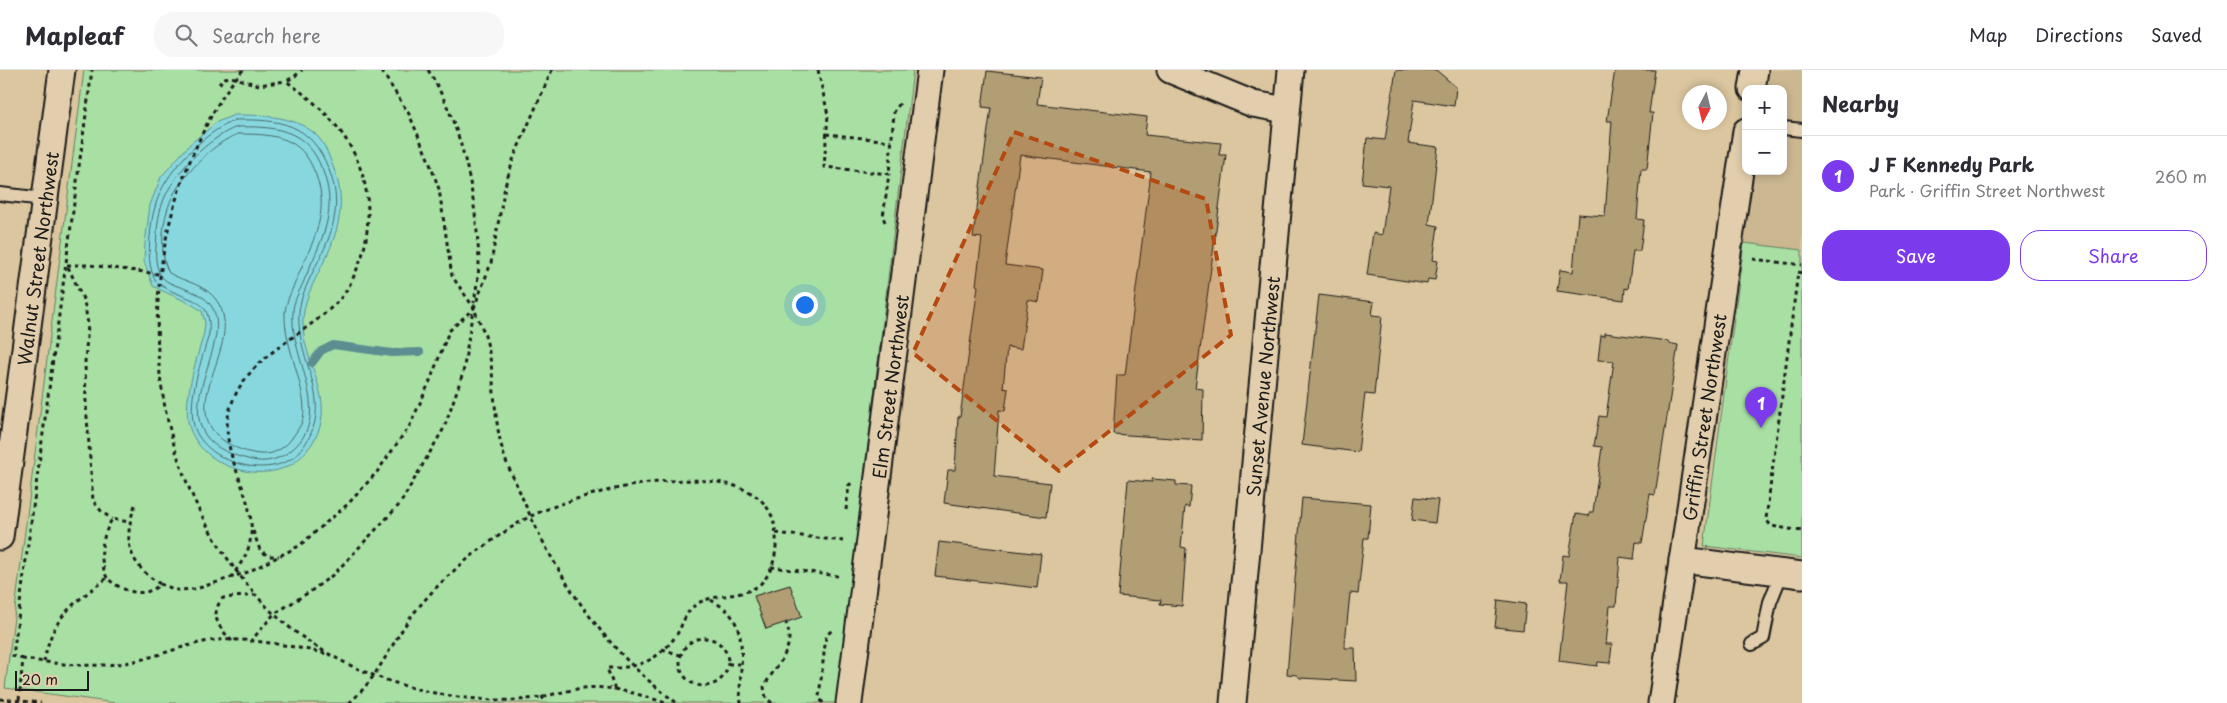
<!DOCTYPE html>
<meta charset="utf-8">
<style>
:root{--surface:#fff;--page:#f7f7f7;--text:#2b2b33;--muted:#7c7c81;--line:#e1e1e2;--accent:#7c3aed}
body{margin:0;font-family:"Playpen Sans",sans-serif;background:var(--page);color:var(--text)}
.controls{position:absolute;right:15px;top:15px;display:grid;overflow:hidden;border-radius:10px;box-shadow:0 2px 8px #0003}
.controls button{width:45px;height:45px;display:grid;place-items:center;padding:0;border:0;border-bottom:1px solid var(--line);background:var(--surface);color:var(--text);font:25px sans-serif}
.compass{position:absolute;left:1682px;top:15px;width:45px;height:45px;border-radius:50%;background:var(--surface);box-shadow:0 2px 8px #0003;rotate:187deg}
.scale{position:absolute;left:15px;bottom:12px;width:74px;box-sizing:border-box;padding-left:5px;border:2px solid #1c1c1c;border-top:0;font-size:14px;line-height:18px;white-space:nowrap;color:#1c1c1c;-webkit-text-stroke:4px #e2ceac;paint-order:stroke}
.you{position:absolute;left:804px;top:234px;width:18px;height:18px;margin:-12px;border:4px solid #fff;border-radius:50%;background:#1a73e8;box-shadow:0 0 0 8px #1a73e833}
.badge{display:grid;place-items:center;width:32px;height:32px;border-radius:50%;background:var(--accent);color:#fff;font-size:16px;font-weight:700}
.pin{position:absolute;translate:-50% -41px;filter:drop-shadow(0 1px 2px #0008)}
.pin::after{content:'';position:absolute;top:26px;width:18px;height:15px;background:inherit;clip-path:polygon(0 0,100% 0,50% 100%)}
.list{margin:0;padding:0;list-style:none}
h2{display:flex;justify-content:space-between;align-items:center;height:65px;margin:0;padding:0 20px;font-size:21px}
h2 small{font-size:16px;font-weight:400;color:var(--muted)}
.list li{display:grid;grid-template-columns:32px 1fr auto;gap:15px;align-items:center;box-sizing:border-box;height:80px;padding:0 20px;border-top:1px solid var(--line)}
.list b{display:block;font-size:19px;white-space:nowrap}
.list p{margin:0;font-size:16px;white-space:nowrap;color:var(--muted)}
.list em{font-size:16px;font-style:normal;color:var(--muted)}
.actions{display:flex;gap:10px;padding:15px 20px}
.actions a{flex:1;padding:11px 0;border:1px solid var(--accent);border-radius:20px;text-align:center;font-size:18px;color:var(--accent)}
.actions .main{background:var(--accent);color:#fff}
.icon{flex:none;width:28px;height:28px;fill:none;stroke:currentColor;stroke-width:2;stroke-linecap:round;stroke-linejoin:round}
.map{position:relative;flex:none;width:1802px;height:633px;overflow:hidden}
header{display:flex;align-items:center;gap:30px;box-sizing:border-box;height:70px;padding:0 25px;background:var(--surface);border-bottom:1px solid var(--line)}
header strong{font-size:24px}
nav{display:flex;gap:28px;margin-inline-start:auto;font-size:18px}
.search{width:350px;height:45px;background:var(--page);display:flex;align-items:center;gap:12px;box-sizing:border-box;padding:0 18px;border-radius:20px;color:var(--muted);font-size:19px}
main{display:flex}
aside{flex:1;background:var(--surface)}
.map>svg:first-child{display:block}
.built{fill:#cbb790}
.green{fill:#a8e0a4;stroke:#627e60}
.water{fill:#87d8de;stroke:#5c8d90}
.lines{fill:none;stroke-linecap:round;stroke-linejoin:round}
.shore{stroke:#47676a;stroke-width:1}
.stream{stroke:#5c8d90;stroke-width:8}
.building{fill:#b29e74;stroke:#1c1c1c}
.lane-casing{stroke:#1c1c1c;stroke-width:16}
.street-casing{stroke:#1c1c1c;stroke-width:29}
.path{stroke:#1c1c1c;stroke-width:3;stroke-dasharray:4 4;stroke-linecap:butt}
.lane{stroke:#e2ceac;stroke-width:12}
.street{stroke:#e2ceac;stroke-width:25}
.path-bridge{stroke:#1c1c1c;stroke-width:3;stroke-dasharray:4 4;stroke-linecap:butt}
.marked{fill:#b54a10;fill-opacity:0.2;stroke:#b54a10;stroke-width:4;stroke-dasharray:10 6;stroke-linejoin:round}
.labels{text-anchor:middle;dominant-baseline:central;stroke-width:4;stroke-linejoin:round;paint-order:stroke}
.street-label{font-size:18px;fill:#1c1c1c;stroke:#e2ceac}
</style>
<header>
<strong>Mapleaf</strong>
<div class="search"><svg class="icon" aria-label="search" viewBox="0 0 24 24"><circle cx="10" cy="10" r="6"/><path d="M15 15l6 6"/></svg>Search here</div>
<nav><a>Map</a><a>Directions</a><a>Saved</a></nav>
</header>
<main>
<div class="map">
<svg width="1802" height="633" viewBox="0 0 1802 633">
<rect width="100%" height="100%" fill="#dbc69f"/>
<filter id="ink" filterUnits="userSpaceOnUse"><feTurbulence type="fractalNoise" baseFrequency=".02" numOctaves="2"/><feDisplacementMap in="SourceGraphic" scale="10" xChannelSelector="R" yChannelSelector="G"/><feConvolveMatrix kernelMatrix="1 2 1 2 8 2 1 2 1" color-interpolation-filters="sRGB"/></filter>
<g filter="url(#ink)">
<polygon class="built" points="1769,0 1802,0 1802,180 1744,173 1753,101 1783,101 1783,19 1766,19"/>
<g class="green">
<polygon points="84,0 913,0 837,633 116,633 5,618"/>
<polygon points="1744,173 1802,180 1802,488 1704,476"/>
</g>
<path class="water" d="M234 45C261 45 299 45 319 68 326 76 330 89 334 99 343 123 342 143 334 168 326 193 308 216 304 241 295 293 350 334 303 385 273 418 205 401 190 359 181 335 197 288 204 263L205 253 202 241C187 230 169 225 153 216L144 191 145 174 150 135 161 107 190 74 217 52Z"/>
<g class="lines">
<g class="shore">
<path d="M235 50C281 49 311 53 329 100 339 125 337 145 328 170 320 191 300 221 299 243 296 294 338 332 301 380 275 413 205 394 194 356 187 329 202 290 209 264 212 227 190 232 166 218 162 216 158 214 156 211 148 198 149 182 150 167 151 157 152 146 155 137 163 103 203 63 235 50Z"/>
<path d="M237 57C271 56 303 58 319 92 342 140 321 169 303 213 299 222 293 232 293 242 289 289 337 346 289 382 277 390 266 393 252 390 141 366 242 275 210 234 200 221 182 219 168 212 156 205 155 189 156 177 157 164 157 150 161 138 169 107 207 68 237 57Z"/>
<path d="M238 64C269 64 298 65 312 96 334 141 312 171 295 213 291 222 286 232 285 242 283 276 309 321 303 349 301 356 296 362 292 368 287 376 276 383 267 384 254 385 239 380 227 373 171 338 247 275 217 231 206 214 184 212 169 203 157 181 163 138 178 117 192 97 214 73 238 64Z"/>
</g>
<polyline class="stream" points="312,293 321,281 333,275 392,283 420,282"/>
</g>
<g class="building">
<polygon points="1396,0 1436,0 1456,17 1454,36 1414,30 1408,73 1438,77 1429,154 1438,156 1433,190 1438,191 1435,210 1428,209 1427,214 1367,205 1373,163 1382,165 1389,116 1362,113 1367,68 1385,70"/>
<polygon points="1615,0 1655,0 1649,43 1653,43 1647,99 1641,99 1637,149 1644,150 1640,181 1633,181 1628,219 1625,218 1624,230 1557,221 1560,200 1573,202 1578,144 1605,146 1612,51 1607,51"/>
<polygon points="987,1 1041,7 1037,34 1147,47 1145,65 1221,73 1219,85 1226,85 1195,318 1203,319 1202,370 1113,364 1117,305 1125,305 1151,102 1020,85 1005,195 1043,200 1039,232 1028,230 1021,279 1007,277 1003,318 1008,319 1005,341 999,340 994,406 1050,413 1046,447 944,433 948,400 955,400 958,347 960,347 978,216 976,215 982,168 973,167 991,38 982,37"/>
<polygon points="1319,225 1374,232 1372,245 1382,246 1374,325 1365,324 1358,382 1302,375"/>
<polygon points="1605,263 1668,271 1668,273 1678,275 1655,425 1650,424 1642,473 1636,472 1634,489 1620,487 1616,536 1610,536 1606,574 1612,574 1610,593 1598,592 1597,596 1559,591 1568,511 1560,511 1563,485 1569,486 1576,444 1589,446 1590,442 1593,442 1602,377 1594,376 1599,346 1606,347 1614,291 1598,290 1601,265 1605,266"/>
<polygon points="1152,409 1176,411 1176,415 1191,416 1189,437 1185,436 1181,477 1186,478 1182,536 1160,534 1161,530 1118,526 1128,410 1152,412"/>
<polygon points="1415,427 1438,430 1435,453 1412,450"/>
<polygon points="1302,428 1371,434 1368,468 1364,468 1358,524 1350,523 1345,573 1345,578 1355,578 1356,611 1300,608 1297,605 1287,604"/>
<polygon points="939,472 1041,484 1037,518 935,506"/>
<polygon points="790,515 802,547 766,559 754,526"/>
<polygon points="1498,530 1526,534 1523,560 1495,557"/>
</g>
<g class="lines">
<defs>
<g id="lane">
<polyline points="1783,58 1802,60"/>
<polyline points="0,124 45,129"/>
<polyline points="1752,574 1763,568 1770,532 1782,502"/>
</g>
<g id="street">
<polyline points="1170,0 1253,34 1286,40"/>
<polyline points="1752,19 1755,0"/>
<path id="s1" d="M0 467 62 0"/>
<polyline points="1682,490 1802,505"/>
<path id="s2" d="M849 633 930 0"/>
<path id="s3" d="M1233 633 1291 0"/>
<path id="s4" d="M1661 633 1746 61"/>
</g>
</defs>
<use href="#lane" class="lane-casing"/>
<use href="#street" class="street-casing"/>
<g class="path">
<path d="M428 0C463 56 476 125 479 191 479 204 476 219 474 233"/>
<path d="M552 0 514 87 505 116 491 193 474 238C477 247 482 256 485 266 496 301 492 342 502 378 505 392 513 406 519 420 553 502 604 581 677 633"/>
<polyline points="818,0 828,45 824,97 889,104 894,42 900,33"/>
<polyline points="219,14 224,8 231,7 259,15 286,11"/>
<polyline points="826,64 891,71"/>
<polyline points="885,152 883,147 889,104"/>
<polyline points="1753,189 1802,195"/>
<polyline points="67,195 90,195 159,204"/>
<polyline points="68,197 84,231 88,254 85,292 86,333 93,431 102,442 112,449"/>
<polyline points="1802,203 1798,202 1766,449 1771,456 1802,461"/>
<path d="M135 435C123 470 127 493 160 514"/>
<polyline points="846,440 849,415 852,413"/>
<polyline points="253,461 260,480 268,486 279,486"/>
<polyline points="776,463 843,471"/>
<polyline points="771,497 838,506"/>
<path d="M107 508C98 487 101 469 112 449L129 452"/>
<path d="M231 508C236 500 243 491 247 482 266 433 215 388 230 339 246 285 303 268 338 231 348 221 355 205 360 191 366 177 367 163 368 147 369 86 334 44 286 11L294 7 302 0"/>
<path d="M711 530C717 534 726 538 730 544 750 570 737 604 741 633"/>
<circle cx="704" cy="592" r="24"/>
<path d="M232 571C218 557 209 544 223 528L256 525C318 597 423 633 517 630 540 629 562 621 584 618 611 615 641 625 666 633"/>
<polyline points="250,572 274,544 311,521 334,504 400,434 444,358 463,303 473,239"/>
<polyline points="662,579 680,585"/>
<polyline points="23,589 13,586 92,0"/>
<path d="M44 592C52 546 72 535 107 508 121 521 145 530 160 514L177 520 196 519 248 502 299 476 348 434 377 402 410 355 430 311 449 261 474 238 452 206 439 119 429 91 409 44 381 0"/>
<polyline points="728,594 741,594"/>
<polyline points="542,626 545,633"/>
<polyline points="0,629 41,633"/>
<path d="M19 630 23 589C57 594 91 598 125 593 156 588 186 573 217 570 253 568 292 576 327 584"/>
<path d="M349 633C375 611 387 582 406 554 435 512 477 479 520 452 567 423 755 374 774 453 778 470 777 490 767 506 750 534 708 518 690 540 684 547 682 556 677 564 660 590 637 599 607 598L615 620"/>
<path d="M772 633 766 628 764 617C775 595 797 580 786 553"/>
<polyline points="823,633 819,627 826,566 832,560"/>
</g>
<use href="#lane" class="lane"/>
<use href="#street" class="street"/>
<path class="path-bridge" d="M243 0C221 24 206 54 193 84 130 227 150 406 256 525"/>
</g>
</g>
<path class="marked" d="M1014 62 1206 129 1231 265 1059 401 913 283Z"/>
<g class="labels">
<g class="street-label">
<text stroke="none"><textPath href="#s1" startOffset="281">Walnut Street Northwest</textPath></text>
<text stroke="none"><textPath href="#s2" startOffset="319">Elm Street Northwest</textPath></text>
<text stroke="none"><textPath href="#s3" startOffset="318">Sunset Avenue Northwest</textPath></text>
<text stroke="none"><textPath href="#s4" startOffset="289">Griffin Street Northwest</textPath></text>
</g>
</g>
</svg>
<div class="controls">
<button>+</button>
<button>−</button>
</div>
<svg class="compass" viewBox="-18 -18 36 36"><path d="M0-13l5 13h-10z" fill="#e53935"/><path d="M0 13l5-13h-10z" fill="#7c7c81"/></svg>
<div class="scale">20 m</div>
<div class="you"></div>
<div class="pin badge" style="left:1761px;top:358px">1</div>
</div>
<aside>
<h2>Nearby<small></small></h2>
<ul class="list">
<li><span class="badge">1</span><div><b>J F Kennedy Park</b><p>Park · Griffin Street Northwest</p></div><em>260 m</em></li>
</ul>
<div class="actions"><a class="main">Save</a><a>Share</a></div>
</aside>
</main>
